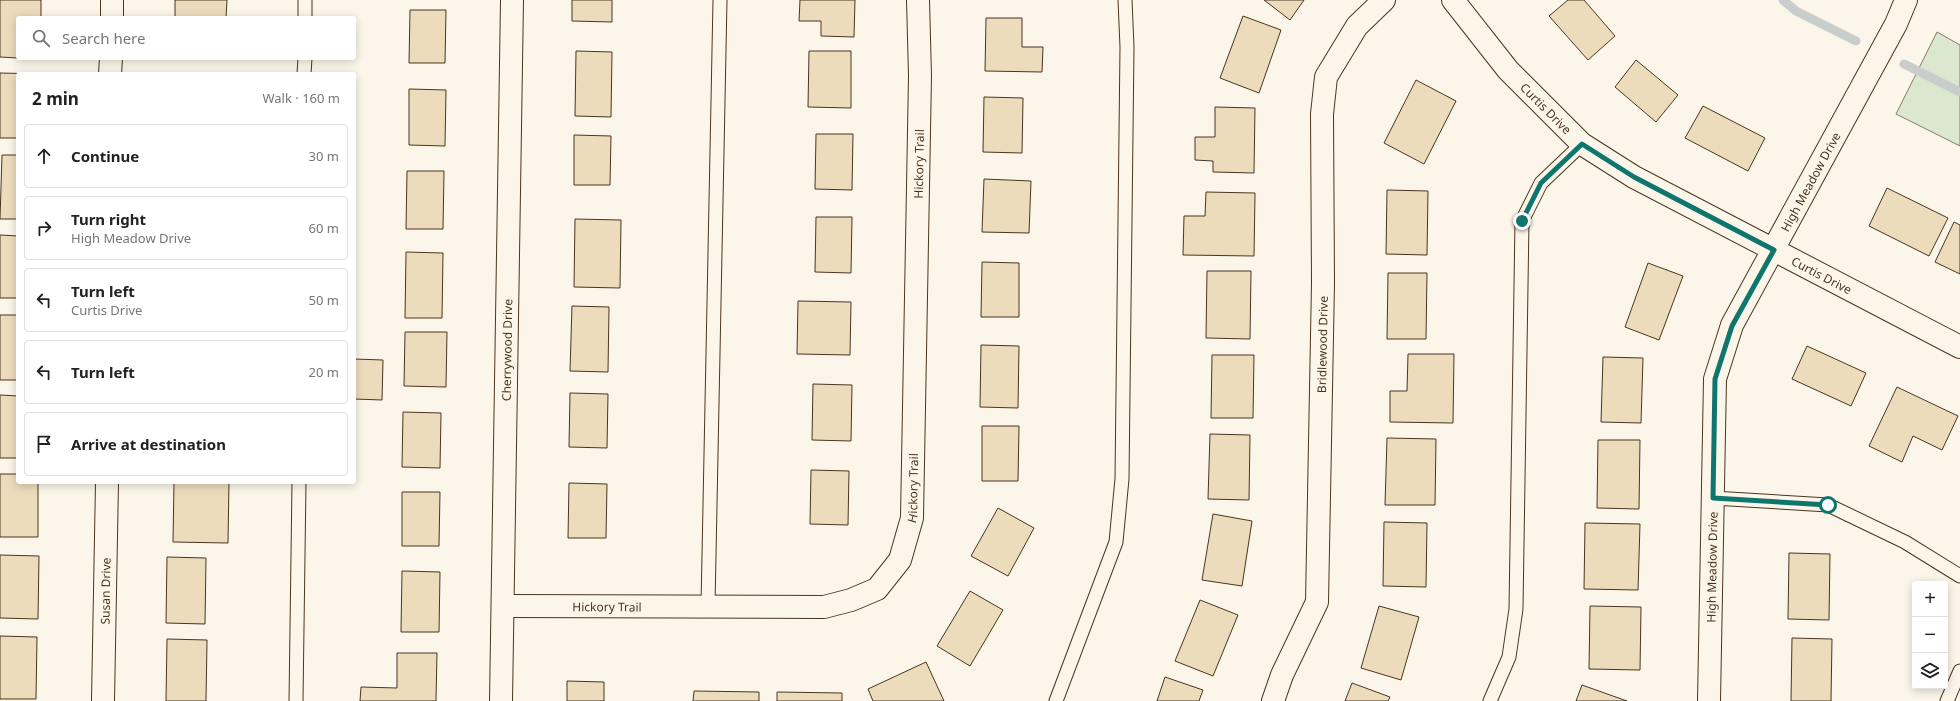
<!DOCTYPE html>
<meta charset="utf-8">
<style>
:root{--surface:#fff;--page:#f2f2f2;--text:#222;--muted:#767676;--line:#e0e0e0}
body{margin:0;font-family:"Noto Sans",sans-serif;background:var(--page);color:var(--text)}
.controls{position:absolute;right:12px;bottom:12px;display:grid;overflow:hidden;border-radius:4px;box-shadow:0 2px 10px #0003}
.controls button{width:36px;height:36px;display:grid;place-items:center;padding:0;border:0;border-bottom:1px solid var(--line);background:var(--surface);color:var(--text);font:20px sans-serif}
.stop{position:absolute;width:12px;height:12px;margin:-9px;border:3px solid #0f766e;border-radius:50%;background:#fff}
.stop.end{background:#0f766e;border-color:#fff;box-shadow:0 1px 4px #0008}
.list{margin:0;padding:0;list-style:none}
h2{display:flex;justify-content:space-between;align-items:center;height:52px;margin:0;padding:0 16px;font-size:17px}
h2 small{font-size:13px;font-weight:400;color:var(--muted)}
.list li{display:grid;grid-template-columns:26px 1fr auto;gap:12px;align-items:center;box-sizing:border-box;height:64px;margin:0 8px 8px;padding:0 8px;border:1px solid var(--line);border-radius:4px}
.list b{display:block;font-size:15px;white-space:nowrap}
.list p{margin:0;font-size:13px;white-space:nowrap;color:var(--muted)}
.list em{font-size:13px;font-style:normal;color:var(--muted)}
.icon{flex:none;width:22px;height:22px;fill:none;stroke:currentColor;stroke-width:2;stroke-linecap:round;stroke-linejoin:round}
.map{position:relative;flex:none;width:1960px;height:701px;overflow:hidden}
.search{position:absolute;background:var(--surface);box-shadow:0 2px 10px #0003;left:16px;top:16px;width:340px;height:44px;display:flex;align-items:center;gap:10px;box-sizing:border-box;padding:0 14px;border-radius:4px;color:var(--muted);font-size:15px}
.panel{position:absolute;background:var(--surface);box-shadow:0 2px 10px #0003;left:16px;top:72px;width:340px;height:412px;border-radius:4px}
.map>svg:first-child{display:block}
.green{fill:#dce7d0;stroke:#887966}
.lines{fill:none;stroke-linecap:round;stroke-linejoin:round}
.stream{stroke:#c9cecd;stroke-width:9}
.building{fill:#ecdcbc;stroke:#4a3520}
.lane-casing{stroke:#4a3520;stroke-width:15}
.street-casing{stroke:#4a3520;stroke-width:24}
.secondary-casing{stroke:#4a3520;stroke-width:24}
.lane{stroke:#fbf6e9;stroke-width:13}
.street{stroke:#fbf6e9;stroke-width:22}
.secondary{stroke:#fbf6e9;stroke-width:22}
.route{stroke:#0f766e;stroke-width:5}
.labels{text-anchor:middle;dominant-baseline:central;stroke-width:3;stroke-linejoin:round;paint-order:stroke}
.street-label{font-size:12px;fill:#4a3520;stroke:#fbf6e9}
</style>
<div class="map">
<svg width="1960" height="701" viewBox="0 0 1960 701">
<rect width="100%" height="100%" fill="#fbf6e9"/>
<polygon class="green" points="1937,32 1960,45 1960,146 1896,114"/>
<g class="lines">
<g class="stream">
<polyline points="1783,0 1796,11 1856,41"/>
<polyline points="1904,64 1960,92"/>
</g>
</g>
<g class="building">
<polygon points="0,0 41,0 41,18 18,18 18,58 0,57"/>
<polygon points="175,0 227,0 226,18 175,18"/>
<polygon points="572,0 612,0 612,22 572,21"/>
<polygon points="800,0 855,0 854,37 821,36 821,21 799,21"/>
<polygon points="1264,0 1304,0 1290,20"/>
<polygon points="1568,0 1584,0 1615,36 1588,60 1549,16"/>
<polygon points="410,10 446,10 445,63 409,63"/>
<polygon points="1243,16 1281,30 1259,93 1220,78"/>
<polygon points="986,18 1022,18 1022,47 1043,47 1042,72 985,71"/>
<polygon points="576,51 612,52 611,117 575,116"/>
<polygon points="809,51 851,51 851,108 808,107"/>
<polygon points="1636,60 1678,95 1656,122 1615,87"/>
<polygon points="0,73 41,74 18,74 18,138 0,138"/>
<polygon points="1416,80 1456,101 1424,164 1384,143"/>
<polygon points="409,89 446,90 445,146 409,145"/>
<polygon points="984,97 1023,98 1022,153 983,152"/>
<polygon points="1703,106 1765,138 1748,171 1685,138"/>
<polygon points="1215,107 1255,108 1254,173 1213,172 1213,161 1195,160 1195,137 1215,137"/>
<polygon points="816,134 853,134 852,190 815,189"/>
<polygon points="574,135 611,136 610,185 574,185"/>
<polygon points="2,155 18,155 18,219 0,219"/>
<polygon points="407,171 444,171 443,229 406,229"/>
<polygon points="984,179 1031,181 1029,233 982,232"/>
<polygon points="1887,188 1948,218 1929,256 1869,226"/>
<polygon points="1387,190 1428,191 1427,255 1386,254"/>
<polygon points="1206,192 1255,193 1254,256 1183,255 1184,216 1205,216"/>
<polygon points="816,217 852,217 851,273 815,272"/>
<polygon points="575,219 621,220 620,288 574,287"/>
<polygon points="1954,222 1960,225 1960,274 1935,262"/>
<polygon points="0,235 18,236 18,298 0,298"/>
<polygon points="406,252 443,253 442,318 405,318"/>
<polygon points="982,262 1019,263 1019,317 981,317"/>
<polygon points="1648,263 1683,276 1659,340 1625,327"/>
<polygon points="1207,271 1251,271 1250,339 1206,338"/>
<polygon points="1388,273 1427,273 1426,339 1387,339"/>
<polygon points="798,301 851,302 850,355 797,354"/>
<polygon points="572,306 609,307 608,372 570,371"/>
<rect x="0" y="315" width="18" height="65"/>
<polygon points="405,332 447,332 446,387 404,386"/>
<polygon points="981,345 1019,346 1018,408 980,407"/>
<polygon points="1807,346 1866,373 1851,406 1792,379"/>
<polygon points="1408,354 1454,354 1453,423 1390,422 1390,391 1407,391"/>
<polygon points="1212,355 1254,355 1253,418 1211,418"/>
<polygon points="1603,357 1643,358 1641,423 1601,422"/>
<polygon points="354,359 383,360 382,400 354,399"/>
<polygon points="813,384 852,385 851,441 812,440"/>
<polygon points="1897,387 1958,416 1942,450 1913,436 1902,462 1869,446"/>
<polygon points="570,393 608,394 607,448 569,447"/>
<polygon points="0,395 18,396 18,458 0,458"/>
<polygon points="403,412 441,413 440,468 402,467"/>
<polygon points="982,426 1019,426 1018,481 982,481"/>
<polygon points="1210,434 1250,435 1249,500 1208,499"/>
<polygon points="1387,438 1436,439 1435,505 1385,505"/>
<polygon points="1598,440 1640,440 1639,509 1597,508"/>
<polygon points="811,470 849,471 848,525 810,524"/>
<polygon points="0,474 18,474 18,482 38,482 38,537 0,537"/>
<polygon points="174,482 229,482 228,543 173,542"/>
<polygon points="569,483 607,484 606,538 568,538"/>
<polygon points="402,492 440,492 439,546 402,546"/>
<polygon points="998,508 1034,528 1008,576 971,556"/>
<polygon points="1213,514 1252,521 1242,586 1202,580"/>
<polygon points="1384,522 1427,523 1426,587 1383,586"/>
<polygon points="1585,523 1640,524 1638,590 1584,589"/>
<polygon points="1789,553 1830,554 1829,620 1788,619"/>
<polygon points="0,555 39,556 38,619 0,618"/>
<polygon points="167,557 206,558 205,624 166,623"/>
<polygon points="402,571 440,572 439,632 401,632"/>
<polygon points="970,591 1003,610 970,666 937,646"/>
<polygon points="1200,600 1238,615 1213,676 1175,661"/>
<polygon points="1379,606 1419,617 1401,680 1361,668"/>
<polygon points="1590,606 1641,607 1640,670 1589,669"/>
<polygon points="0,636 37,637 36,699 0,699"/>
<polygon points="1792,638 1832,639 1831,701 1791,701"/>
<polygon points="167,639 207,640 206,701 166,701"/>
<polygon points="397,653 437,653 436,701 360,701 361,687 397,688"/>
<polygon points="926,662 944,701 873,701 868,689"/>
<polygon points="1165,677 1203,690 1199,701 1157,701"/>
<polygon points="567,681 604,682 604,701 567,701"/>
<polygon points="1352,683 1390,697 1388,701 1345,701"/>
<polygon points="1582,685 1627,701 1576,701"/>
<polygon points="694,691 759,692 759,701 693,701"/>
<polygon points="777,692 842,693 842,701 777,701"/>
</g>
<g class="lines">
<defs>
<g id="lane">
<polyline points="305,18 305,0"/>
<polyline points="304,74 305,58"/>
<polyline points="1713,498 1828,505 1905,542 1960,576"/>
<polyline points="708,606 720,0"/>
<polyline points="296,701 299,482"/>
<polyline points="1056,701 1116,542 1122,479 1127,47 1125,0"/>
<polyline points="1490,701 1509,657 1516,609 1522,221 1541,183 1582,144"/>
<polyline points="1947,701 1960,671"/>
</g>
<g id="street">
<path id="s1" d="M1453 0 1508 70 1582 144 1634 177 1960 347"/>
<polyline points="112,18 112,0"/>
<polyline points="110,74 111,58"/>
<path id="s2" d="M503 606 824 607 851 600 877 589 900 560 912 518 920 76 918 0"/>
<path id="s3" d="M103 701 107 482"/>
<path id="s4" d="M501 701 512 0"/>
<path id="s5" d="M1273 701 1282 675 1317 602 1323 283 1322 114 1326 77 1357 26 1384 0"/>
</g>
<g id="secondary">
<path id="s6" d="M1709 701 1715 379 1732 325 1896 24 1906 0"/>
</g>
</defs>
<use href="#lane" class="lane-casing"/>
<use href="#street" class="street-casing"/>
<use href="#secondary" class="secondary-casing"/>
<use href="#lane" class="lane"/>
<use href="#street" class="street"/>
<use href="#secondary" class="secondary"/>
</g>
<g class="lines">
<polyline class="route" points="1522,221 1541,183 1582,144 1634,177 1774,250 1732,326 1715,379 1713,498 1828,505"/>
</g>
<g class="labels">
<g class="street-label">
<text stroke="none"><textPath href="#s1" startOffset="143">Curtis Drive</textPath></text>
<text stroke="none"><textPath href="#s2" startOffset="812">Hickory Trail</textPath></text>
<text stroke="none"><textPath href="#s6" startOffset="542">High Meadow Drive</textPath></text>
<text stroke="none"><textPath href="#s1" startOffset="467">Curtis Drive</textPath></text>
<text stroke="none"><textPath href="#s5" startOffset="366">Bridlewood Drive</textPath></text>
<text stroke="none"><textPath href="#s4" startOffset="351">Cherrywood Drive</textPath></text>
<text stroke="none"><textPath href="#s2" startOffset="488">Hickory Trail</textPath></text>
<text stroke="none"><textPath href="#s6" startOffset="134">High Meadow Drive</textPath></text>
<text stroke="none"><textPath href="#s3" startOffset="110">Susan Drive</textPath></text>
<text stroke="none"><textPath href="#s2" startOffset="104">Hickory Trail</textPath></text>
</g>
</g>
</svg>
<div class="controls">
<button>+</button>
<button>−</button>
<button><svg class="icon" aria-label="layers" viewBox="0 0 24 24"><path d="M12 4l9 5-9 5-9-5zM3 14l9 5 9-5"/></svg></button>
</div>
<div class="stop" style="left:1828px;top:505px"></div>
<div class="stop end" style="left:1522px;top:221px"></div>
<div class="search"><svg class="icon" aria-label="search" viewBox="0 0 24 24"><circle cx="10" cy="10" r="6"/><path d="M15 15l6 6"/></svg>Search here</div>
<section class="panel">
<h2>2 min<small>Walk · 160 m</small></h2>
<ul class="list">
<li><svg class="icon" aria-label="ahead" viewBox="0 0 24 24"><path d="M12 20V5M6 11l6-6 6 6"/></svg><div><b>Continue</b></div><em>30 m</em></li>
<li><svg class="icon" aria-label="right" viewBox="0 0 24 24"><path d="M7 20v-9h11M14 6l5 5-5 5"/></svg><div><b>Turn right</b><p>High Meadow Drive</p></div><em>60 m</em></li>
<li><svg class="icon" aria-label="left" viewBox="0 0 24 24"><path d="M17 20v-9H6M10 6l-5 5 5 5"/></svg><div><b>Turn left</b><p>Curtis Drive</p></div><em>50 m</em></li>
<li><svg class="icon" aria-label="left" viewBox="0 0 24 24"><path d="M17 20v-9H6M10 6l-5 5 5 5"/></svg><div><b>Turn left</b></div><em>20 m</em></li>
<li><svg class="icon" aria-label="arrive" viewBox="0 0 24 24"><path d="M6 21V4h12l-3 4 3 4H6"/></svg><div><b>Arrive at destination</b></div></li>
</ul>
</section>
</div>
